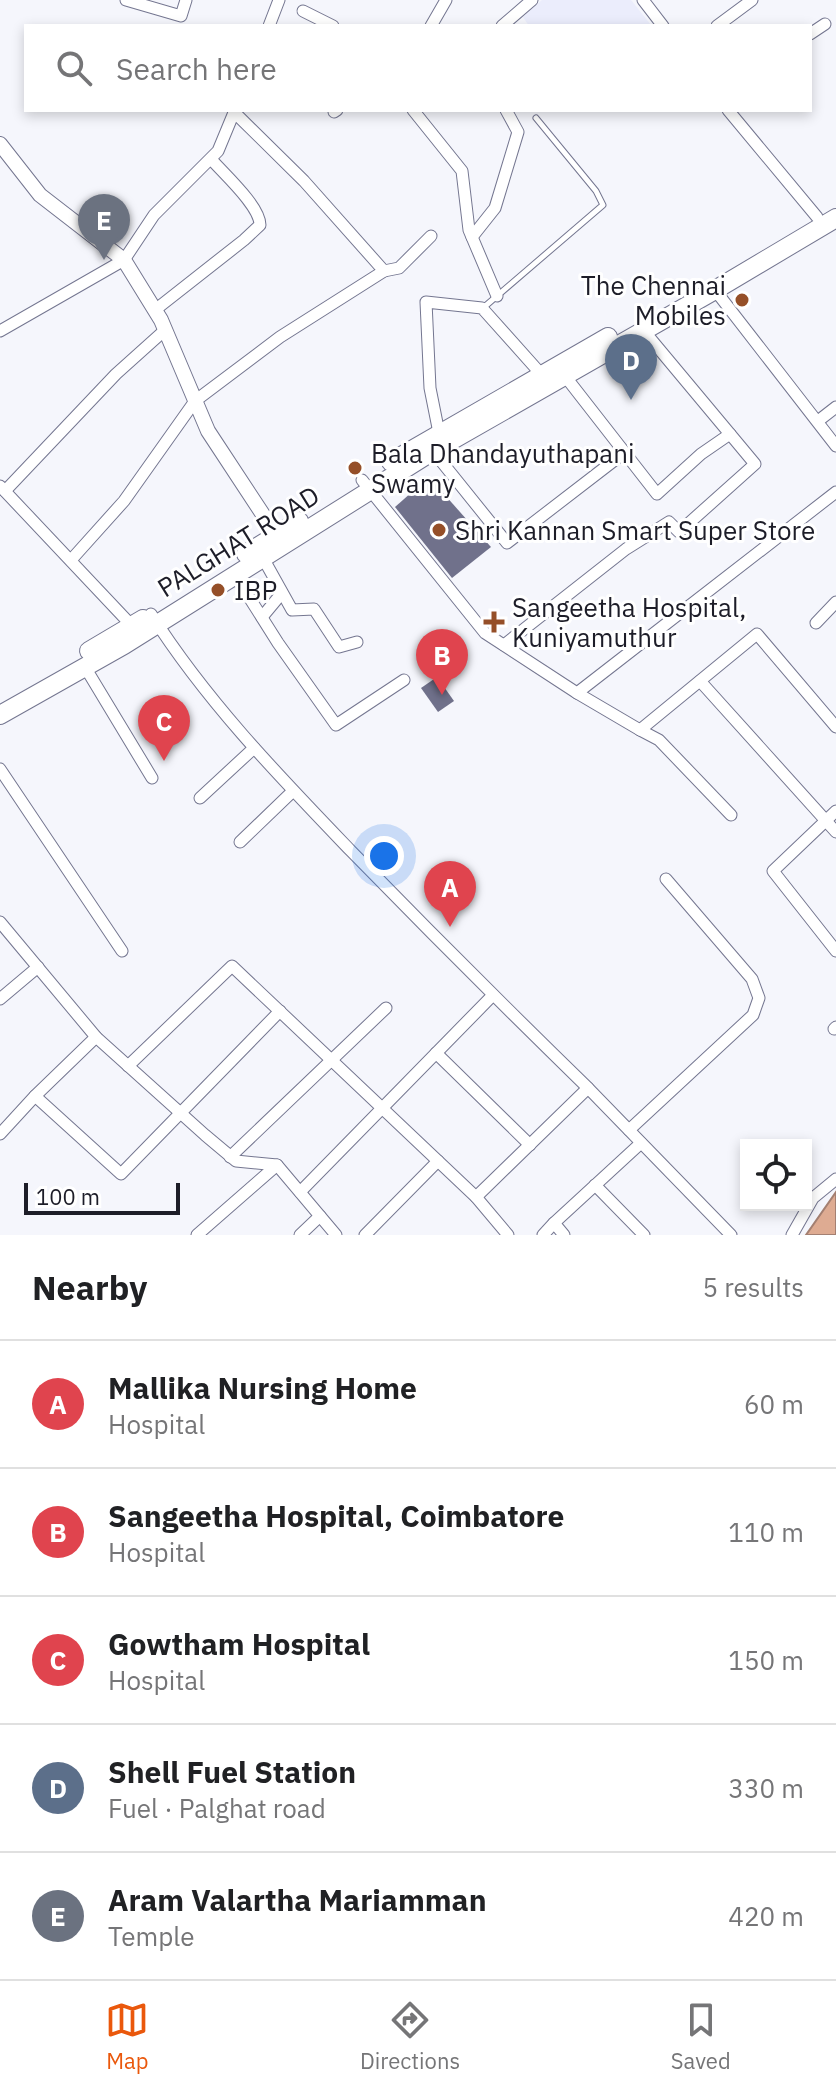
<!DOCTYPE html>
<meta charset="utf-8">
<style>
:root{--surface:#fff;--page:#f6f6f6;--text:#202124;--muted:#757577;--line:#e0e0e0;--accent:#ea580c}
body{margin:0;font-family:"IBM Plex Sans",sans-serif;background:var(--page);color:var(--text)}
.controls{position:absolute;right:24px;bottom:24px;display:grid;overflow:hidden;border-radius:0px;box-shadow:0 4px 12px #0003}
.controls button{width:72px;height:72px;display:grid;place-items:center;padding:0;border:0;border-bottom:2px solid var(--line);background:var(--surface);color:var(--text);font:40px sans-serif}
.scale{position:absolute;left:24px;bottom:20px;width:156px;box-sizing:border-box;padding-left:8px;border:4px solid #1d1d28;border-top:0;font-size:22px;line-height:28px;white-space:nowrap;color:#1d1d28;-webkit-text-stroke:6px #fff;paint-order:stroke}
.you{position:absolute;left:384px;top:856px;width:28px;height:28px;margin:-20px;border:6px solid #fff;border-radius:50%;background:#1a73e8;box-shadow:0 0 0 12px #1a73e833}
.badge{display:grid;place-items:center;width:52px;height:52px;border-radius:50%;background:var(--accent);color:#fff;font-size:26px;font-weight:700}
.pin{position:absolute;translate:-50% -66px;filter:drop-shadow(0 2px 4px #0008)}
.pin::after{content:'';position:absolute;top:42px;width:28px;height:24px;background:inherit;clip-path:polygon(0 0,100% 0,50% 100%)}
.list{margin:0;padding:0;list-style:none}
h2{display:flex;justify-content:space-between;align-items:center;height:104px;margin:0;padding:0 32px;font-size:34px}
h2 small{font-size:26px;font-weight:400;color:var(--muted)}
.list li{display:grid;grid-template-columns:52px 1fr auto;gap:24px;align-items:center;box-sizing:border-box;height:128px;padding:0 32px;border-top:2px solid var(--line)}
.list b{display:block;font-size:30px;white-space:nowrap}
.list p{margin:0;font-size:26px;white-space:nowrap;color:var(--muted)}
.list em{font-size:26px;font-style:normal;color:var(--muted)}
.icon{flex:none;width:44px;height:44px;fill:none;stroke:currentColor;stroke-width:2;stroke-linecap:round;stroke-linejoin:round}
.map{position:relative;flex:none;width:836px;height:1235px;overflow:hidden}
.search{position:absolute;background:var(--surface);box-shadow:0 4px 12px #0003;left:24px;right:24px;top:24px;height:88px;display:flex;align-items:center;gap:20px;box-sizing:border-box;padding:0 28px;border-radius:0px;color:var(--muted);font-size:30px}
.sheet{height:744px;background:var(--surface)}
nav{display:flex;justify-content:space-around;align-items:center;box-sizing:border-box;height:112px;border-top:2px solid var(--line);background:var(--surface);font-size:22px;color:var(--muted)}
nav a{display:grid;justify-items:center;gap:4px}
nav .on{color:var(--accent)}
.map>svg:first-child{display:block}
.built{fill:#ebedfc}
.water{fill:#deab92;stroke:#a48072;stroke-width:2}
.building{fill:#70718b}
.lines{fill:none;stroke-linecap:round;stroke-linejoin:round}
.service-casing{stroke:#747690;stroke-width:7}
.minor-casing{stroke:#747690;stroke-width:13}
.tertiary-casing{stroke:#747690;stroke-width:16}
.primary-casing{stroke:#747690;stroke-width:20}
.service{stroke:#fff;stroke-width:5}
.minor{stroke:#fff;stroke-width:11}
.tertiary{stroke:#fff;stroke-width:14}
.primary{stroke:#fff;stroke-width:18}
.poi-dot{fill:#954f28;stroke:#fff;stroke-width:3}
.labels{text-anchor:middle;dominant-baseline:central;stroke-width:6;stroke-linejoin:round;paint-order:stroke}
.poi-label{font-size:26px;fill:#1d1d28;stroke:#fff;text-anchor:start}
.street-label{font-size:26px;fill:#1d1d28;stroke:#fff}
</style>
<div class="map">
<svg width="836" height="1235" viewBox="0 0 836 1235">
<rect width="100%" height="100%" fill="#f5f6fc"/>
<polygon class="built" points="542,0 631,0 651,25 529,26 523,17"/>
<polygon class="water" points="836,1192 836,1235 806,1235"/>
<g class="building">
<polygon points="429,477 491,547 452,578 395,507"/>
<polygon points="437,677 454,701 438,712 421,688"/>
</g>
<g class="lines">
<defs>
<polyline id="service" points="483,308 603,205 596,191 536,118"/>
<g id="minor">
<polyline points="126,0 181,16 186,0"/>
<polyline points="643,0 663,26"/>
<polyline points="303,11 333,26"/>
<polyline points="269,26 279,0"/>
<polyline points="431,26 446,0"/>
<polyline points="502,26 532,0"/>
<polyline points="717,26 752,0"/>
<polyline points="810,34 825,24"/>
<polyline points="413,110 462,171 469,230 497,296"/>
<polyline points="728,110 817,217"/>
<polyline points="334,112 337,110"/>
<polyline points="472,237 495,208 518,132 506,110"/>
<polyline points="384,271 399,268 431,236"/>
<polyline points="715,290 836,446"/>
<path d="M155 310 244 240 260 225C260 206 223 173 211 159"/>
<polyline points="0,331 124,260 154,215 218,151 235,110"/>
<polyline points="565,376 657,494 701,454 730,434 644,331"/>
<polyline points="818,421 836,407"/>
<polyline points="439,433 430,388 426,302 482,308 541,374"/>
<polyline points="433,451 507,543 620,456"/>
<polyline points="362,480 485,633 577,693 836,492"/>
<polyline points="0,486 134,628"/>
<polyline points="5,491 116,374 165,330"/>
<polyline points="263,558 292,610 314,609 339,647 357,642"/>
<polyline points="71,560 124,501 195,401 280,337 384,271 304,181 234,112"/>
<polyline points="235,575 278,643 336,725 404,680"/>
<polyline points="262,617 282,593"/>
<polyline points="816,623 836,602"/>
<polyline points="504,645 626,549 669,522 679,532 755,464 730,434"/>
<polyline points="85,667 152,778"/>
<polyline points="700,681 836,832"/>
<polyline points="577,693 640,730 757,634 836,727"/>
<polyline points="640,730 659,740 731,815"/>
<polyline points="0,769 122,951"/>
<polyline points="200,798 254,748"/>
<polyline points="836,811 773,871 836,951"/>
<polyline points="240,842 293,791"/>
<polyline points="0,922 96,1037 205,1135 236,1161 277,1165 336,1235"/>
<polyline points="0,999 38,967"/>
<polyline points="834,1029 836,1027"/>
<polyline points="96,1037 35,1096 121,1174 280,1011"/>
<polyline points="436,1053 530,1145"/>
<path d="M128 1066 232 966 476 1197 588 1088C508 1010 429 931 351 851 279 776 207 702 151 614"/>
<polyline points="588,1088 731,1235"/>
<polyline points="629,1130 753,1015 759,998 752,979 666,879"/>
<polyline points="0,1134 35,1096"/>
<polyline points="230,1157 386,1008"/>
<polyline points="595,1185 644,1235"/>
<polyline points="300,1192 493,995"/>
<polyline points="476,1197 508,1235"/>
<polyline points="197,1235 277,1165"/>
<polyline points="300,1235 320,1216"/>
<polyline points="365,1235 438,1161"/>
<polyline points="543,1235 554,1223"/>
<polyline points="564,1235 554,1223 641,1143"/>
<polyline points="792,1235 813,1198 836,1179"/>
</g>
<polyline id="tertiary" points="0,144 40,195 124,260 161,320 208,431 281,542"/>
<g id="primary">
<polyline points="391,462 608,337"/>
<polyline points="246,554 299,521"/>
<polyline points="89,651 143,619"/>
<polyline points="0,715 124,645 433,451 715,290 836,218"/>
</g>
</defs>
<use href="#service" class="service-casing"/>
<use href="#minor" class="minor-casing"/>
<use href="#tertiary" class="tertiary-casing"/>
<use href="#primary" class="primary-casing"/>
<use href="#service" class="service"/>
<use href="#minor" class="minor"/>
<use href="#tertiary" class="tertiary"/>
<use href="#primary" class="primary"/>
</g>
<g class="poi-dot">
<circle cx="742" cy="300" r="8"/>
<circle cx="355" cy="468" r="8"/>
<circle cx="439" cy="530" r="8"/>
<circle cx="218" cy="590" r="8"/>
<path d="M490 610h8v8h8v8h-8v8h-8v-8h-8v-8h8z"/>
</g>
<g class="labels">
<g class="poi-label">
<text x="726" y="285" text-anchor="end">The Chennai<tspan x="726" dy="30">Mobiles</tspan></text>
<text x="371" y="453">Bala Dhandayuthapani<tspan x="371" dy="30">Swamy</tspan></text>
<text x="455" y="530">Shri Kannan Smart Super Store</text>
<text x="234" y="590">IBP</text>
<text x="512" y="607">Sangeetha Hospital,<tspan x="512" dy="30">Kuniyamuthur</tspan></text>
</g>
<g class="street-label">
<text transform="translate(238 541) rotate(-32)">PALGHAT ROAD</text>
</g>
</g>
</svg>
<div class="controls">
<button><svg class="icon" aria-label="locate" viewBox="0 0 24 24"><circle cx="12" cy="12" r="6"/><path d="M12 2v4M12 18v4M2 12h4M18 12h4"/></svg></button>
</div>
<div class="scale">100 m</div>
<div class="you"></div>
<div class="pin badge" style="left:450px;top:927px;background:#e0444e">A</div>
<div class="pin badge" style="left:442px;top:695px;background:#e0444e">B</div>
<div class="pin badge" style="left:164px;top:761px;background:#e0444e">C</div>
<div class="pin badge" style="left:631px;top:400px;background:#5c6f8a">D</div>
<div class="pin badge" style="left:104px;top:260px;background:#6b7280">E</div>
<div class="search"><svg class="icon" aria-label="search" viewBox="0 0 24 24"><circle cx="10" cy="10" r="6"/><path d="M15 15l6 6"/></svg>Search here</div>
</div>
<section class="sheet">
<h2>Nearby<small>5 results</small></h2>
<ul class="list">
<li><span class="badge" style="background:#e0444e">A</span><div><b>Mallika Nursing Home</b><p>Hospital</p></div><em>60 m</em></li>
<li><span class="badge" style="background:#e0444e">B</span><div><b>Sangeetha Hospital, Coimbatore</b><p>Hospital</p></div><em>110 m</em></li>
<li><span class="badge" style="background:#e0444e">C</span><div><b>Gowtham Hospital</b><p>Hospital</p></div><em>150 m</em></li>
<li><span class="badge" style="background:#5c6f8a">D</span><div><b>Shell Fuel Station</b><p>Fuel · Palghat road</p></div><em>330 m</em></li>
<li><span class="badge" style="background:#6b7280">E</span><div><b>Aram Valartha Mariamman</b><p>Temple</p></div><em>420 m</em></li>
</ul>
</section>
<nav>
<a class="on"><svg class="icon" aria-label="map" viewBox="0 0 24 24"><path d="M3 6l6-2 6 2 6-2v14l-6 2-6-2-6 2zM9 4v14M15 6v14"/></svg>Map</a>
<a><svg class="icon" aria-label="directions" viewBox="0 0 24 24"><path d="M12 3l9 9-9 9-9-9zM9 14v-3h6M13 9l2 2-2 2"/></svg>Directions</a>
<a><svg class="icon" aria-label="saved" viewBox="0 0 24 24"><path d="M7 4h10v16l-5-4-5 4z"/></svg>Saved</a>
</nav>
